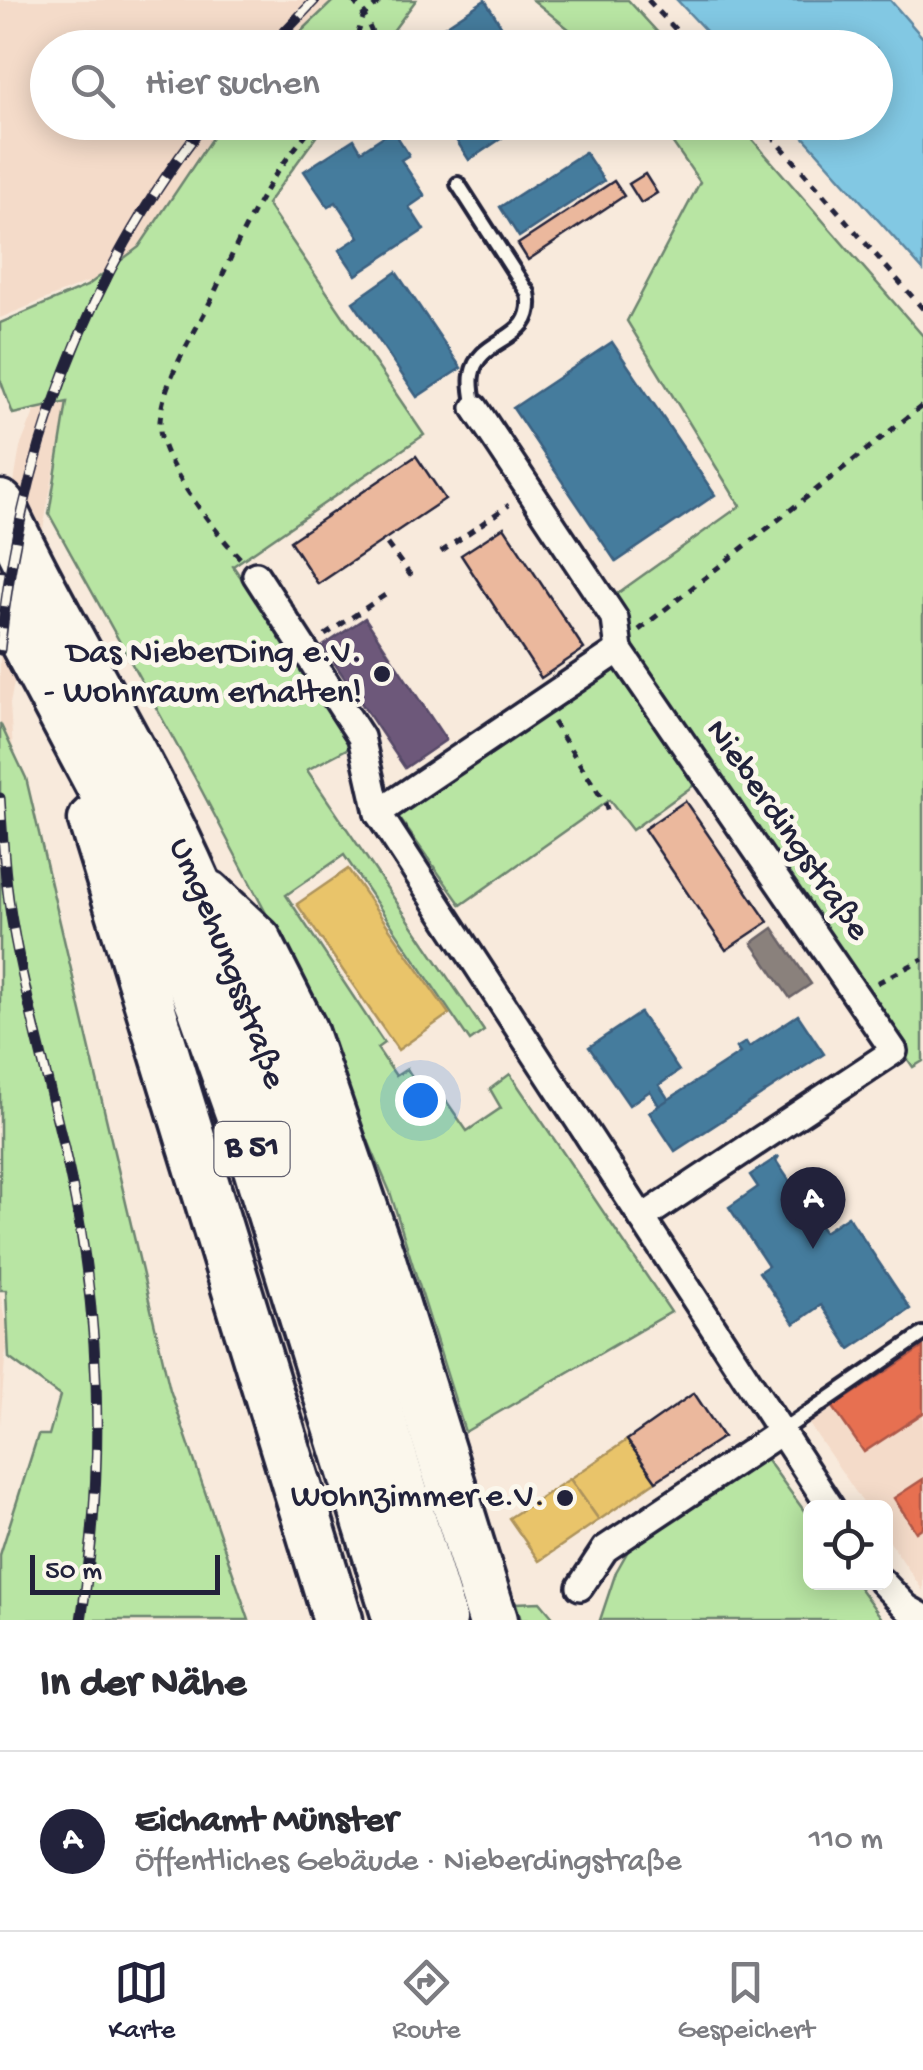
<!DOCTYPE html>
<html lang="de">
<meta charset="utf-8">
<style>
:root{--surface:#fff;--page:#f7f7f7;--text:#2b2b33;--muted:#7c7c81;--line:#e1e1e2;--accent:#22223b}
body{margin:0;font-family:"Gochi Hand",sans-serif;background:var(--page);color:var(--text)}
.controls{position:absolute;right:30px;bottom:30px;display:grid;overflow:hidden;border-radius:15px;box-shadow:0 5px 25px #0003}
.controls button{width:90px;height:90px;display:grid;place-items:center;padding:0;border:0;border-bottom:2px solid var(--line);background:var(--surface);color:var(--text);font:50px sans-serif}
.scale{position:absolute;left:30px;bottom:25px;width:190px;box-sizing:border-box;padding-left:10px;border:5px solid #22223b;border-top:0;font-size:28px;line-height:35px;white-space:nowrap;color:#22223b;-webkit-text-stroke:8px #fbf7ec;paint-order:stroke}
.you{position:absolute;left:420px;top:1100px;width:35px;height:35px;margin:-25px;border:8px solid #fff;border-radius:50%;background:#1a73e8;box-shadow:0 0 0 15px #1a73e833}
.badge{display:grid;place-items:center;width:65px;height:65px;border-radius:50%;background:var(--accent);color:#fff;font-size:32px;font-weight:700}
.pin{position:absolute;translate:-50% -82px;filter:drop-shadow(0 2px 5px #0008)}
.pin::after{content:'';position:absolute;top:52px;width:35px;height:30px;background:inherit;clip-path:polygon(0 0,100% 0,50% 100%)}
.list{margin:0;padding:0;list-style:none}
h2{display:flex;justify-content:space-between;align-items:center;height:130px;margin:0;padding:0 40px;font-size:42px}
h2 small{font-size:32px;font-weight:400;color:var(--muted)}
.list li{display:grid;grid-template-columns:65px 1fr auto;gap:30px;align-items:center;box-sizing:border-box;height:180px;padding:0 40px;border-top:2px solid var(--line)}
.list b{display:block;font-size:38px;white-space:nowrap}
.list p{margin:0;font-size:32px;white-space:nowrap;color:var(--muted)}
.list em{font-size:32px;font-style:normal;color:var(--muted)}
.icon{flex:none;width:55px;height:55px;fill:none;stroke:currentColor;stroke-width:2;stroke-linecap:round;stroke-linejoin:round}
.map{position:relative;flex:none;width:923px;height:1620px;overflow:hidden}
.search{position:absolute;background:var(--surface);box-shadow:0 5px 25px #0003;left:30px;right:30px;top:30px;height:110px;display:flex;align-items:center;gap:25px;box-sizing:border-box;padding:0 35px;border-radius:55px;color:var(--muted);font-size:38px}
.sheet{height:310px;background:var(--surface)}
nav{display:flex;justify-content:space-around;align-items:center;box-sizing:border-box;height:140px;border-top:2px solid var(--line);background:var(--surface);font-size:28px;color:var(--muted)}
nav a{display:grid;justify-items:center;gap:5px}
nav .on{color:var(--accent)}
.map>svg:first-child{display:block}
.built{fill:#f4dbc9}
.green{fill:#b8e5a3;stroke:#6d846f;stroke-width:2.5}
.water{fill:#82c8e3;stroke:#5c86a0;stroke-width:2.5}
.homes{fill:#e9c46a;stroke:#ad935c;stroke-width:2.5}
.shops{fill:#e76f51;stroke:#ac584a;stroke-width:2.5}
.offices{fill:#6d597a;stroke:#564867;stroke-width:2.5}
.public{fill:#457b9d;stroke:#3a6080;stroke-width:2.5}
.industry{fill:#8a817c;stroke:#6b6468;stroke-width:2.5}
.building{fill:#ebb89d;stroke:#22223b;stroke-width:2.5}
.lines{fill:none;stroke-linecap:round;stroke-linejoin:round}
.lane-casing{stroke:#22223b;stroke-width:20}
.street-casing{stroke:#22223b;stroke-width:32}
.highway-casing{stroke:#22223b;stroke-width:55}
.path{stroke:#22223b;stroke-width:5;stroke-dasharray:8 8;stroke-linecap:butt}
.lane{stroke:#fbf7ec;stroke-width:12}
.street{stroke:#fbf7ec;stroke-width:25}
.highway{stroke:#fbf7ec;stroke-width:48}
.rail-casing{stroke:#22223b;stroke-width:11}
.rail{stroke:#fbf7ec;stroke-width:8;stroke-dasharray:22;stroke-linecap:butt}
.poi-dot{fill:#22223b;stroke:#fbf7ec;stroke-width:4}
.labels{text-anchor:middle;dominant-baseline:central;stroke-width:10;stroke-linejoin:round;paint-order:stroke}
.shield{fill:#fbf7ec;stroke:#636270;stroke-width:2.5}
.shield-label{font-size:32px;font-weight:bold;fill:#22223b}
.poi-label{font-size:35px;fill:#22223b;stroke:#fbf7ec;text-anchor:end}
.street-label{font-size:35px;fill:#22223b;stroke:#fbf7ec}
</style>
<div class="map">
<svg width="923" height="1620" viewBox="0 0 923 1620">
<rect width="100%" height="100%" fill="#f8eadc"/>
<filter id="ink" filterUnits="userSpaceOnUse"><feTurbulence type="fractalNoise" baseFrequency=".01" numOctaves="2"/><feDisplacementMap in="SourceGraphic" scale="20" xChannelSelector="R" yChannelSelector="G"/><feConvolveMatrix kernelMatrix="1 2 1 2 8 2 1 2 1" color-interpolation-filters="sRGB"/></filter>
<g filter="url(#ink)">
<g class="built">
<polygon points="0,0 334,0 285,47 48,48 48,122 222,123 139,247 67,402 10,704 23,906 84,1389 0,1053 0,566 20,447 87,282 0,318"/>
<polygon points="0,1293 7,1333 0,1425"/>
<polygon points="923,1346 923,1591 886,1536 886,1508 866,1507 809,1424"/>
</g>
<g class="green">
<polygon points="334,0 416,0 381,47 285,47"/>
<polygon points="533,0 628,0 671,47 591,47"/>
<polygon points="222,123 326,123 267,204 424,435 233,566 356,744 307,770 484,1031 470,1041 344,855 286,895 384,1043 377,1048 396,1076 407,1069 427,1099 440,1092 467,1131 501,1108 490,1089 510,1074 671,1312 465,1432 390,1192 290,959 195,778 49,514 67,402 13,414 0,379 0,323 87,286 139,247"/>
<polygon points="659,123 738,123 923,336 923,1061 913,1067 628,651 611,598 740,506 627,321 700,182"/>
<polygon points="616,661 701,780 632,830 609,800 461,905 398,816"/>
<polygon points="0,723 26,778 170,1390 249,1620 0,1620 0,1555 38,1435 49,1435 60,1396 9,1358 6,1290 0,1290"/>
<polygon points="763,1454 810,1519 810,1582 856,1583 883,1620 600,1620 616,1572 629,1549"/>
<polygon points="540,1602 555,1620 521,1620 516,1603"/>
</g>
<polygon class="water" points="677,0 890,0 923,38 923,270 791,123 876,122 876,48 721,47"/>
<g class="homes">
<polygon points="348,869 449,1014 398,1050 297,904"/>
<polygon points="627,1440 656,1481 599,1520 570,1479"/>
<polygon points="570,1479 599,1520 539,1561 509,1518"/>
</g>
<g class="shops">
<polygon points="923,1347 923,1413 864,1452 833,1407"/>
<polygon points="923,1479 923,1527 916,1532 894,1498"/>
</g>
<polygon class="offices" points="365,618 446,740 405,768 323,646"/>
<g class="public">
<polygon points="485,0 503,29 475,48 412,48"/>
<polygon points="464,122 526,122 469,160 451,132"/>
<polygon points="393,130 409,155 401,160 425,196 409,207 424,230 356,275 339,250 359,237 336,202 328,207 304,171 354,139 361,151"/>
<polygon points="585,152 604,181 519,237 500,207"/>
<polygon points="396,272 461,368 417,397 353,302"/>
<polygon points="612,342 715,495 616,562 513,408"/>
<polygon points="640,1013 679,1071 659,1085 669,1100 659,1106 650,1091 629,1105 589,1047"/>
<polygon points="798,1015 824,1054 675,1151 649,1112 740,1053 736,1048 746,1042 749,1047"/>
<polygon points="779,1156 776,1161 824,1232 848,1216 910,1309 850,1349 821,1305 794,1324 759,1272 768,1266 729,1207 758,1187 750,1175"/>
</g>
<polygon class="industry" points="773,928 811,984 790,998 752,943"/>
<g class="building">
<polygon points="645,174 657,193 641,203 629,184"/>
<polygon points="614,181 624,196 528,260 518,244"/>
<polygon points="416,456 445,499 318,584 290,541"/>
<polygon points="504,527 584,649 541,678 461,555"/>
<polygon points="685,801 768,922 726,950 644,829"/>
<polygon points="694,1393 723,1437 656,1481 627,1440"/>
</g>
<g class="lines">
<defs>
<g id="lane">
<path d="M458 184 528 293C538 343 478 335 472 375 470 385 473 397 475 408"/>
<polyline points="782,1431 923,1334"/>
</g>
<g id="street">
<polyline points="475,408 615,619 619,650"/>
<polyline points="256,575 361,737 378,813 831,1508"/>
<polyline points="378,813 619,650 894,1051 642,1218"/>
<polyline points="882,1582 907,1608 923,1617"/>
<polyline points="580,1587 605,1549 782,1431"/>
</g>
<g id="highway">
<path id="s1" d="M0 505C61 635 141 756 198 888 298 1125 366 1375 442 1620"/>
<polyline points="0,596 112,807 175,941 201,1004 247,1133 398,1620"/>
<polyline points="93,820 338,1620"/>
<polyline points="208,895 257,941 302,1030 380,1257 493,1620"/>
</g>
</defs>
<use href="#lane" class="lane-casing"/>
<use href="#street" class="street-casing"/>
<use href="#highway" class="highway-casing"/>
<g class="path">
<polyline points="353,0 364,15 353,48"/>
<polyline points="648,0 693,48"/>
<polyline points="379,48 364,15 382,0"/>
<polyline points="760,122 923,309"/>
<polyline points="387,544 411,576"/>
<polyline points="441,552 509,505"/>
<path d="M240 558C217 534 161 463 160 429 158 387 192 339 210 302 229 262 246 222 269 185 282 163 300 143 315 122"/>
<polyline points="639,630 923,405"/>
<polyline points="325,635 385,595"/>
<polyline points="553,722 605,803 609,816"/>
<polyline points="877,983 923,959"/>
</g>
<use href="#lane" class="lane"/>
<use href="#street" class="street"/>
<use href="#highway" class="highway"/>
<defs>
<g id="rail">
<polyline points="269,48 315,0"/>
<path d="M0 650C18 461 87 272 206 122"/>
<path d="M0 798C3 841 5 884 13 927 31 1030 64 1130 81 1232 102 1361 102 1492 81 1620"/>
</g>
</defs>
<use href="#rail" class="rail-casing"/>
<use href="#rail" class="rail"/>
</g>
</g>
<g class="poi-dot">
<circle cx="382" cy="674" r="10"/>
<circle cx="565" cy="1498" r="10"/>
</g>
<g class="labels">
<rect class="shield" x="214.5" y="1122" width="75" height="54" rx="8"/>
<g class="shield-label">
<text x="252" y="1149">B 51</text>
</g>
<g class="poi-label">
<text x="362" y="654">Das NieberDing e.V.<tspan x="362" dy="40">- Wohnraum erhalten!</tspan></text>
<text x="545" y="1498">Wohnzimmer e.V.</text>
</g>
<g class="street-label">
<text transform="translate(786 831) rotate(55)">Nieberdingstraße</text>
<text stroke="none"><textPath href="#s1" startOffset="512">Umgehungsstraße</textPath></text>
</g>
</g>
</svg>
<div class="controls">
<button><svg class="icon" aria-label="locate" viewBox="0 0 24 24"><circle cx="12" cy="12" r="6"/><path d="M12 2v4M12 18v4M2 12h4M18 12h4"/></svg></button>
</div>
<div class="scale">50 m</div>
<div class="you"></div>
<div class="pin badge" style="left:813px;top:1249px">A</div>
<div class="search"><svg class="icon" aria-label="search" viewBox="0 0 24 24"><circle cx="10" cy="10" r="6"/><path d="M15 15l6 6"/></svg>Hier suchen</div>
</div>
<section class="sheet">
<h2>In der Nähe<small></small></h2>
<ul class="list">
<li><span class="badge">A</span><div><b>Eichamt Münster</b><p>Öffentliches Gebäude · Nieberdingstraße</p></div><em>110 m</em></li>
</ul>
</section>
<nav>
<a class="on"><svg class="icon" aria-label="map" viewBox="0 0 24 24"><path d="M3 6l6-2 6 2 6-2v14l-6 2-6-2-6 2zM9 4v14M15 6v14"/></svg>Karte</a>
<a><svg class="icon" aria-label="directions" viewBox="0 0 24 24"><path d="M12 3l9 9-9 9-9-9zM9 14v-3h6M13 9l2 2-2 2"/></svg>Route</a>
<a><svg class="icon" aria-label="saved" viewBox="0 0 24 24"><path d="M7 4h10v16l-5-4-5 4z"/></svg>Gespeichert</a>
</nav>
